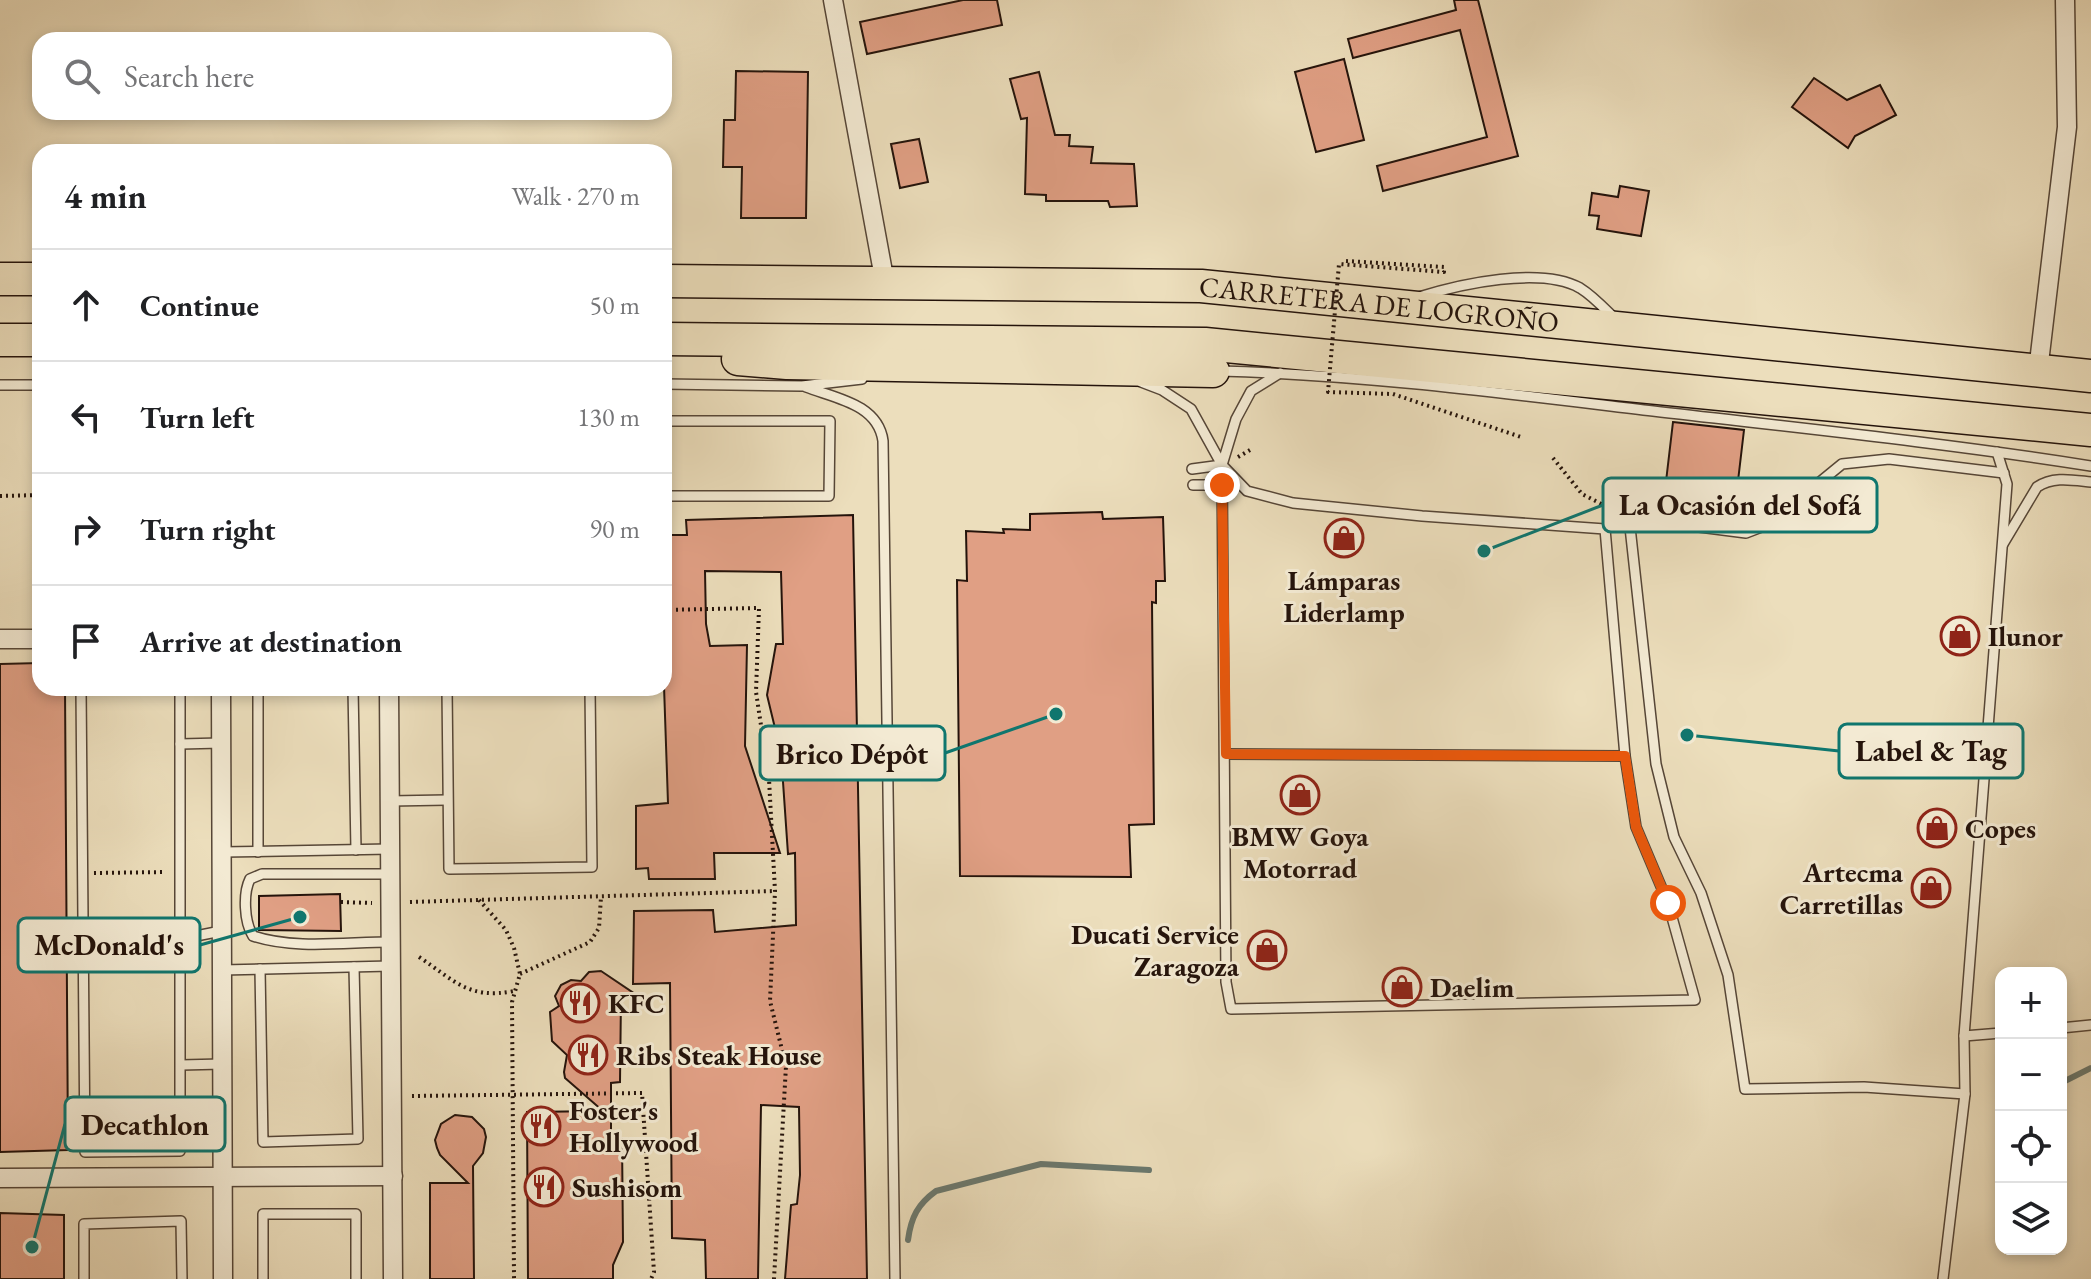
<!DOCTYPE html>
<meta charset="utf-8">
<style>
:root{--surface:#fff;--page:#f2f2f2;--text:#202124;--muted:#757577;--line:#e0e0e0}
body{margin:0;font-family:"EB Garamond",serif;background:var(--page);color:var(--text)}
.controls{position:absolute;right:24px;bottom:24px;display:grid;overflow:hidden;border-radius:16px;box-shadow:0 4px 12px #0003}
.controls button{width:72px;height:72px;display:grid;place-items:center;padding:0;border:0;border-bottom:2px solid var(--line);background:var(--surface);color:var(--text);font:40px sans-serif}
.stop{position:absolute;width:24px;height:24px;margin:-18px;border:6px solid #ea580c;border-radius:50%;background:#fff}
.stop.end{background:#ea580c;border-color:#fff;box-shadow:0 2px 8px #0008}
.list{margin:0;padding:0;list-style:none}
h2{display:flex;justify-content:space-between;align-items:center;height:104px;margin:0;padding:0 32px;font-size:34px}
h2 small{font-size:26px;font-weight:400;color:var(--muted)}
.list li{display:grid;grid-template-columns:52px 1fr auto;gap:24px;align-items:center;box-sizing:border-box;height:112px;padding:0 32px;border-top:2px solid var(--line)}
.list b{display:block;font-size:30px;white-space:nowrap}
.list em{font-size:26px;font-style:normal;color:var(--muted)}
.icon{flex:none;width:44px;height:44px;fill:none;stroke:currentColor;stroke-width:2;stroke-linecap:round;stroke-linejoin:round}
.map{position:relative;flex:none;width:2091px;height:1279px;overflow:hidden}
.search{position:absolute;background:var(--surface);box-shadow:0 4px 12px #0003;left:32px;top:32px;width:640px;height:88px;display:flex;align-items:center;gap:20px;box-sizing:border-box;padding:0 28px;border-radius:24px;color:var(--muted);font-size:30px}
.panel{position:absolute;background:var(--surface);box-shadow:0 4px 12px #0003;left:32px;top:144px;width:640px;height:552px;border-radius:24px}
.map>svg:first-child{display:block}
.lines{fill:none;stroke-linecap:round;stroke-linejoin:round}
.stream{stroke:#6a786e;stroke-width:6}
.building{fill:#e09f84;stroke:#24130b;stroke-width:2}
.lane-casing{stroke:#564637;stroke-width:12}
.street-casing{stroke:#564637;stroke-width:21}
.highway-casing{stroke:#24130b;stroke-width:35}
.path{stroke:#24130b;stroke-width:4;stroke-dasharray:2 4;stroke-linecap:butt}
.lane{stroke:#f3ead3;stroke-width:9}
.street{stroke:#f3ead3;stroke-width:18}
.highway{stroke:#ecdebc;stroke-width:32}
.path-bridge{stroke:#24130b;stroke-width:4;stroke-dasharray:2 4;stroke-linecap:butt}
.route{stroke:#ea580c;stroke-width:10}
.labels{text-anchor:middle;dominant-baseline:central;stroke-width:6;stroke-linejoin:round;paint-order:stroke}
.street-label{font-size:28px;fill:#24130b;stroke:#f3ead3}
.poi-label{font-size:28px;font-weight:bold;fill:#24130b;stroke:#f3ead3;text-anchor:start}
.leader{fill:none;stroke:#0f766e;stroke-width:3}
.callout-dot{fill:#0f766e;stroke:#f3ead3;stroke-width:3}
.callout{fill:#f3ead3;stroke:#0f766e;stroke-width:3}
.callout-label{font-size:30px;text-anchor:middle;font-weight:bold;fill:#24130b}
</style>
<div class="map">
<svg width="2091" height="1279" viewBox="0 0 2091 1279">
<rect width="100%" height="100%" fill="#ecdebc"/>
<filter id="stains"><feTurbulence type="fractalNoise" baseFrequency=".0025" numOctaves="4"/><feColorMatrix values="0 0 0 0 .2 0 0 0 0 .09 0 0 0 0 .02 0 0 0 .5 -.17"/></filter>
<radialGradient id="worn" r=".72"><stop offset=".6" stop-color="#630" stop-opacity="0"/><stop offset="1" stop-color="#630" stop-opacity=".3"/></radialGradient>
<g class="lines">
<g class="stream">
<polyline points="2061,1083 2091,1068"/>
<path d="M908 1240C911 1217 918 1204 936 1191L1041 1164 1149 1170"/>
</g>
</g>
<g class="building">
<polygon points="963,0 997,0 1002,25 867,54 860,22"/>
<polygon points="1454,0 1478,0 1518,156 1383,191 1377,166 1487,137 1460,30 1353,58 1348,39 1456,10"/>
<polygon points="1344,59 1364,140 1316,152 1295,72"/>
<polygon points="736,71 808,72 806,218 741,218 742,167 723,167 724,120 735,120"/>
<polygon points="1039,72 1055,135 1070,135 1069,146 1093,147 1091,163 1134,164 1137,206 1110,207 1108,201 1046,201 1046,195 1025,194 1027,118 1021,119 1010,79"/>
<polygon points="1814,78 1847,100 1880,85 1896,115 1855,136 1848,148 1792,107"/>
<polygon points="919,139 928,182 900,188 891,144"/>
<polygon points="1620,186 1649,191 1641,236 1597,229 1599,216 1589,215 1592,193 1618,197"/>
<polygon points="1673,422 1744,430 1736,498 1665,490"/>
<polygon points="1102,512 1103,519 1163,517 1165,581 1156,581 1156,603 1152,602 1154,824 1129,825 1131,877 960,876 957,580 967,581 966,531 1004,533 1003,529 1030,530 1030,514"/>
<polygon points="853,515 867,1279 785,1279 791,1205 797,1204 800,1175 799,1107 761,1105 758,1279 706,1279 705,1240 672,1238 670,983 633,984 634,911 713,910 715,932 796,925 795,853 788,854 781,753 767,695 776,644 783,644 781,572 705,571 706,624 710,646 747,645 745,746 780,853 714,853 715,879 649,879 648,868 636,869 636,806 668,803 664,686 664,535 687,535 686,520"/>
<polygon points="40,663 40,688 65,688 68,1150 0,1152 0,664"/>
<polygon points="340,894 341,931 259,930 259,896"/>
<polygon points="601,971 635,994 621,996 620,1082 611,1083 611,1139 622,1139 623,1242 613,1265 613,1279 528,1279 527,1112 603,1111 565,1078 564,1072 567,1055 552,1041 550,1012 559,1006 555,996 561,985 571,980 581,981 589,972"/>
<polygon points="455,1115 472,1117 484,1129 486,1137 483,1153 473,1166 474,1279 430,1279 430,1183 468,1183 440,1155 437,1148 435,1140 441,1124"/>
<polygon points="0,1213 64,1215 64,1279 0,1279"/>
</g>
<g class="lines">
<defs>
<g id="lane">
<path d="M1419 297C1460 284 1541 266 1580 288 1593 296 1603 307 1614 318"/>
<path d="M1220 371C1365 375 1509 394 1653 411 1799 428 1946 443 2091 466"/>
<polyline points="1280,373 1251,391 1236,419 1222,465 1226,982 1231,1009 1695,1000 1668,903 1636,827 1625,756"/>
<polyline points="1141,382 1162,390 1191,409 1222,465 1247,491 1293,503 1422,516 1605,529 1625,756 1226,754"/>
<polyline points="664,384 802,386 862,379"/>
<polyline points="0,385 40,385"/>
<path d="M806 387C835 398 878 404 883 441L895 1279"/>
<polyline points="664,421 830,421 829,496 664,496"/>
<polyline points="1192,469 1222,465"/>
<polyline points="1193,485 1222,485"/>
<path d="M2003 544 2037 487C2053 476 2072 480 2091 482"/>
<polyline points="81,688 85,1152 180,1151 180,688"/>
<polyline points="353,688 356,850"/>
<polyline points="447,688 449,869 592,867 590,688"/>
<polyline points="180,744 221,743"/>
<polyline points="390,801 447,800"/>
<polyline points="222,852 390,849"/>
<polyline points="258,852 258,688"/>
<path d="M391 874H262L250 879C243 893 244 922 253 936 295 950 347 942 391 942"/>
<polyline points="181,939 221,931"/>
<polyline points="260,969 263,1142 358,1139 354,967"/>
<polyline points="222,970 391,966"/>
<polyline points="2061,1028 2091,1025"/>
<polyline points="1964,1036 2001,1033"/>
<polyline points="181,1065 222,1064"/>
<polyline points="1965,1094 1864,1087 1745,1089 1728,975 1701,893 1674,837 1656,764 1629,518 1746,533 1785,518 1809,491 1842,464 1889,459 2004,473"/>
<polyline points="84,1279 84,1224 181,1221 182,1279"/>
<polyline points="263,1279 263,1214 356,1214 356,1279"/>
<polyline points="1943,1279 1965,1094 1964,1036 2007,484 1997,452"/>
</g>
<g id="street">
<polyline points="833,0 885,283"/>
<polyline points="2038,371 2067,127 2065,0"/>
<polyline points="0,639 40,639"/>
<polyline points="221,688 223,1279"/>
<polyline points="389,688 393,1279"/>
<polyline points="0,1178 393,1176"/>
</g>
<g id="highway">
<polyline points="0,279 40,279"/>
<path id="s1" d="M664 281 1201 286 2091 376"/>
<polyline points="664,339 1205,344 2091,430"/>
<polyline points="0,340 40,340"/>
<polyline points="738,359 787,363 1213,371"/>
</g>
</defs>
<use href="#lane" class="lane-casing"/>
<use href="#street" class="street-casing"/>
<use href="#highway" class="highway-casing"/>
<g class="path">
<polyline points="1238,457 1250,450"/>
<polyline points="1553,458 1582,494 1617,512"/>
<polyline points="0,496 40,495"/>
<polyline points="664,610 759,608 756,692 769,779 775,891 770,1001 786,1066 774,1279"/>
<polyline points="271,693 338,692"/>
<polyline points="95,694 166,693"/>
<polyline points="94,873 165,872"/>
<polyline points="479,900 506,930 514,948 520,974 512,1002 514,1279"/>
<polyline points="341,902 372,903"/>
<polyline points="410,902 775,891"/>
<path d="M419 957C454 980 468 1000 514 991"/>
<polyline points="520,974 590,942 599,928 601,897"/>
<polyline points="412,1096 642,1093 654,1272 651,1279"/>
<polyline points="100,1128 167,1127"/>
</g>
<use href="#lane" class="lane"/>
<use href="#street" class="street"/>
<use href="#highway" class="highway"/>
<polyline class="path-bridge" points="1346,261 1444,267 1444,272 1339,264 1328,392 1393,394 1521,437"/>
</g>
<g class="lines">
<polyline class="route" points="1222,485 1226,754 1625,756 1636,827 1668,903"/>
</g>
<defs>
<symbol id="shop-ring" viewBox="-11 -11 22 22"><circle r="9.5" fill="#f3ead3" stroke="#8f2418" stroke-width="1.5"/><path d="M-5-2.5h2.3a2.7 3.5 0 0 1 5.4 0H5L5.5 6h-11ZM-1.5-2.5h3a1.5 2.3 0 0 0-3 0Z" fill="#8f2418"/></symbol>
<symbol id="restaurant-ring" viewBox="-11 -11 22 22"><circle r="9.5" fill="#f3ead3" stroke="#8f2418" stroke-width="1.5"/><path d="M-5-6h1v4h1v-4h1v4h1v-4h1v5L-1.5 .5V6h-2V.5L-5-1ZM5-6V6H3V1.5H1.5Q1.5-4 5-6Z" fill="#8f2418"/></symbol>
</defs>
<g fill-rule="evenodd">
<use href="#shop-ring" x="1322" y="516" width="44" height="44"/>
<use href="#shop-ring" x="1938" y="614" width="44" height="44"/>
<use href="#shop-ring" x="1278" y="773" width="44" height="44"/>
<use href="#shop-ring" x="1915" y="806" width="44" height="44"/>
<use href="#shop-ring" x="1909" y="866" width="44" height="44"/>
<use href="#shop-ring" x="1245" y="928" width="44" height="44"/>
<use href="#shop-ring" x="1380" y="965" width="44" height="44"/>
<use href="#restaurant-ring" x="558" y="981" width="44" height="44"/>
<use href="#restaurant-ring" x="566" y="1033" width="44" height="44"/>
<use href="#restaurant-ring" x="519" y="1104" width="44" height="44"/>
<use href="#restaurant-ring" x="522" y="1165" width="44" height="44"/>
</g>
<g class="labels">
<g class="street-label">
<text stroke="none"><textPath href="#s1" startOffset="716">CARRETERA DE LOGROÑO</textPath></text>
</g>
<g class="poi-label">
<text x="1344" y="580" text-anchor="middle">Lámparas<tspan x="1344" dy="32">Liderlamp</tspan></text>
<text x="1988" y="636">Ilunor</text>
<text x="1965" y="828">Copes</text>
<text x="1300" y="836" text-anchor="middle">BMW Goya<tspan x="1300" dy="32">Motorrad</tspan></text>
<text x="1903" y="872" text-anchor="end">Artecma<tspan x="1903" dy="32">Carretillas</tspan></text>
<text x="1239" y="934" text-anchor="end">Ducati Service<tspan x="1239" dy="32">Zaragoza</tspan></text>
<text x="1430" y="987">Daelim</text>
<text x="608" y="1003">KFC</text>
<text x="616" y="1055">Ribs Steak House</text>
<text x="569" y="1110">Foster's<tspan x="569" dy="32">Hollywood</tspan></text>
<text x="572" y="1187">Sushisom</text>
</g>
</g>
<path class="leader" d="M1484 551L1603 505M1687 735L1839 751M1056 714L945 753M300 917L200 945M32 1247L65 1124"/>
<g class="callout-dot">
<circle cx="1484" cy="551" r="8"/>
<circle cx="1687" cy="735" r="8"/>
<circle cx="1056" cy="714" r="8"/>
<circle cx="300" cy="917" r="8"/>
<circle cx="32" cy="1247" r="8"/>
</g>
<g class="callout">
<rect x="1603" y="478" width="274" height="54" rx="8"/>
<rect x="1839" y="724" width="184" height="54" rx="8"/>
<rect x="760" y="726" width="185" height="54" rx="8"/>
<rect x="18" y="918" width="182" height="54" rx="8"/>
<rect x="65" y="1097" width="160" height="54" rx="8"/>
</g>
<g class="callout-label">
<text x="1740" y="515">La Ocasión del Sofá</text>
<text x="1931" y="761">Label &amp; Tag</text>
<text x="852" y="764">Brico Dépôt</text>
<text x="109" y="955">McDonald's</text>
<text x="145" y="1135">Decathlon</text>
</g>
<rect width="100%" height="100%" filter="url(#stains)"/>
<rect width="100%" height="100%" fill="url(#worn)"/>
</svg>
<div class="controls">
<button>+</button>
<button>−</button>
<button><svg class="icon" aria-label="locate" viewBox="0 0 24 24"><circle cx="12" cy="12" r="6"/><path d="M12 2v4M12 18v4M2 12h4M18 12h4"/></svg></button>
<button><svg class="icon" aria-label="layers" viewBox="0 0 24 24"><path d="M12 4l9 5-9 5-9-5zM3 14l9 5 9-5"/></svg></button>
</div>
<div class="stop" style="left:1668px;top:903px"></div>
<div class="stop end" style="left:1222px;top:485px"></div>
<div class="search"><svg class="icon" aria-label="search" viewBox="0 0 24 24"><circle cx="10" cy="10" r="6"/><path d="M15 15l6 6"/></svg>Search here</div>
<section class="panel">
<h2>4 min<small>Walk · 270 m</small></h2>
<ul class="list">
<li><svg class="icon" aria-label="ahead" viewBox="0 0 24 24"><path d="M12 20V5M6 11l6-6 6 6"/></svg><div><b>Continue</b></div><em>50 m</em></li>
<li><svg class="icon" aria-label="left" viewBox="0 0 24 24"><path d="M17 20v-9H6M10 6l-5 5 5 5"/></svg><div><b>Turn left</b></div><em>130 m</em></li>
<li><svg class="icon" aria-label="right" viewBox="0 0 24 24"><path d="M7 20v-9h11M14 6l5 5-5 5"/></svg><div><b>Turn right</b></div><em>90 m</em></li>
<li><svg class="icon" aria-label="arrive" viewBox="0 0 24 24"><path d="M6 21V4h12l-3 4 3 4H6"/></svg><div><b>Arrive at destination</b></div></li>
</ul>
</section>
</div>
